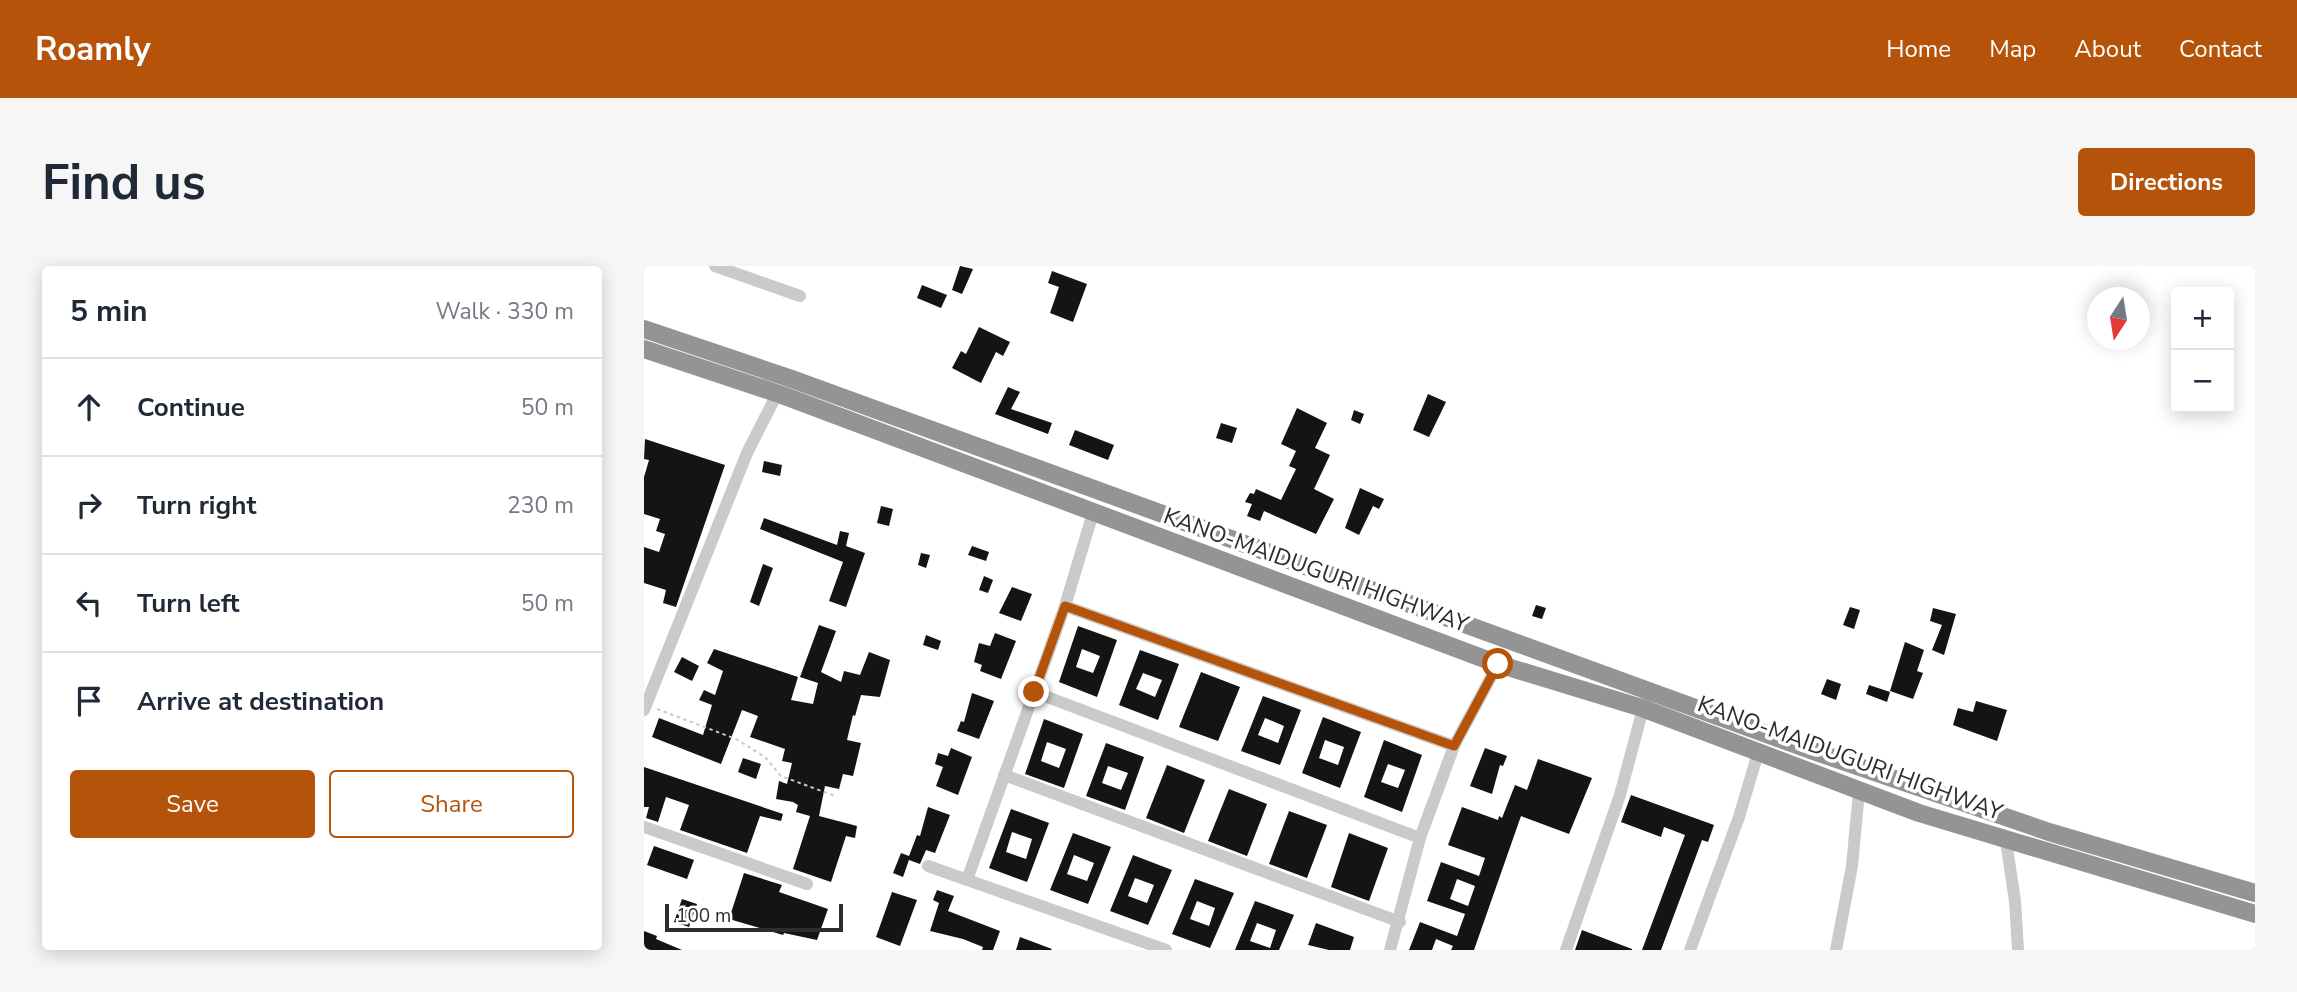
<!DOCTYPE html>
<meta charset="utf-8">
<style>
:root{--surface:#fff;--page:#f6f6f7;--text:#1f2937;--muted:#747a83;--line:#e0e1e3;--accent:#b45309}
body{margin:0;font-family:"Nunito Sans",sans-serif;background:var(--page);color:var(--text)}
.controls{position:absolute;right:21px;top:21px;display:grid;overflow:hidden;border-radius:7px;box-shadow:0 4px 18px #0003}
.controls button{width:63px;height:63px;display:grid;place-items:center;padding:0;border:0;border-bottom:2px solid var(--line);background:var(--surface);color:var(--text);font:35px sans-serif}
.compass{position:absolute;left:1443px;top:21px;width:63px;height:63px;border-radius:50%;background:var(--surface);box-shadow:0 4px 18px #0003;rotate:192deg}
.scale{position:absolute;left:21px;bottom:18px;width:178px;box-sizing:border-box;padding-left:7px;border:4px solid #2d2d2d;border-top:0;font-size:19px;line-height:24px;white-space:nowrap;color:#2d2d2d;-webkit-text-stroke:5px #fff;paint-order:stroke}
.stop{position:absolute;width:21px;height:21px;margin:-16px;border:5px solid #b45309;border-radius:50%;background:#fff}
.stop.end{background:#b45309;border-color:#fff;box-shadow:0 2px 7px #0008}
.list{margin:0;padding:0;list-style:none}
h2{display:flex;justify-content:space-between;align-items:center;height:91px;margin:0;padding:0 28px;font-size:30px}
h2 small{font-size:23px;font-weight:400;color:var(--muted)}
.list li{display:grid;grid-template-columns:46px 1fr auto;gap:21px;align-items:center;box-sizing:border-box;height:98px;padding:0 28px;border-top:2px solid var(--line)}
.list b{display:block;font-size:26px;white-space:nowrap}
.list em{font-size:23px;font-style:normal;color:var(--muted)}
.actions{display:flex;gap:14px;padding:21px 28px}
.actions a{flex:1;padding:16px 0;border:2px solid var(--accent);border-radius:7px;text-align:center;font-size:24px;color:var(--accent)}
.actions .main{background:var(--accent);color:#fff}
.icon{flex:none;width:38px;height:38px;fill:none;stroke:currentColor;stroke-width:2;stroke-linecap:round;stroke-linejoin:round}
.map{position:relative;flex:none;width:1611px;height:684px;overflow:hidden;border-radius:7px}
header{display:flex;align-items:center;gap:42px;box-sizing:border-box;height:98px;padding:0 35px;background:var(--accent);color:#fff}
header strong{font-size:33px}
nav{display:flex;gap:38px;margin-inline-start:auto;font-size:24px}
.intro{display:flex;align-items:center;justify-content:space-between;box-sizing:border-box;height:168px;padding:0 42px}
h1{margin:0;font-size:49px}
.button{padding:18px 32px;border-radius:7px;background:var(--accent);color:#fff;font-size:24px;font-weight:700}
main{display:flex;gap:42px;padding:0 42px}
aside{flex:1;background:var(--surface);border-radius:7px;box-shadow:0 4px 18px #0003}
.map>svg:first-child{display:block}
.building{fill:#141414;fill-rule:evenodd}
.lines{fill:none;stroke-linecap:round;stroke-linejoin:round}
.path{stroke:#cacaca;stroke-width:2;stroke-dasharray:3.5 3.5;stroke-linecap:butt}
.minor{stroke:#cacaca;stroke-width:12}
.highway{stroke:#949494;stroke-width:18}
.route{stroke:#b45309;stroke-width:9}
.labels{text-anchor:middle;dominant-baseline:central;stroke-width:7;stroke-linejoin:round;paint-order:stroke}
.street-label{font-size:23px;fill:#2d2d2d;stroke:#fff}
</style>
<header>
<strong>Roamly</strong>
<nav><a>Home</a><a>Map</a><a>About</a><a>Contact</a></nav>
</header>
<div class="intro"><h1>Find us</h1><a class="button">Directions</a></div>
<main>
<aside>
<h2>5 min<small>Walk · 330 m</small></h2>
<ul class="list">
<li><svg class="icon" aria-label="ahead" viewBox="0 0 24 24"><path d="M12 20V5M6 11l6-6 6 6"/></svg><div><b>Continue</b></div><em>50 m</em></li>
<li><svg class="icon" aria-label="right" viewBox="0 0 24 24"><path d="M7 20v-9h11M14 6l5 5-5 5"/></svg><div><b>Turn right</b></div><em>230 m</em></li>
<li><svg class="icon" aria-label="left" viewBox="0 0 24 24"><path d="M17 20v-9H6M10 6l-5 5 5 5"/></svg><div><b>Turn left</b></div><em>50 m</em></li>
<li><svg class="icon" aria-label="arrive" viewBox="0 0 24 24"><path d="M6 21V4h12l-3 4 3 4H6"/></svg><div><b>Arrive at destination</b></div></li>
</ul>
<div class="actions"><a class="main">Save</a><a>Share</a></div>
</aside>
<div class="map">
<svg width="1611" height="684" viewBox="0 0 1611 684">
<rect width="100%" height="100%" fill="#fff"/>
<g class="building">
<polygon points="316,0 329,3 318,28 308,24"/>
<polygon points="408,5 443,18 429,56 406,47 415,21 404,17"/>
<polygon points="278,19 303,29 297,42 273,32"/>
<polygon points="335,61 366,76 359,90 352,86 337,117 308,102 317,85 322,88"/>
<polygon points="364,121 376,126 367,143 408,157 404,168 351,148"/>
<polygon points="784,128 802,136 785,171 769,164"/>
<polygon points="653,142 683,157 671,182 686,189 670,223 690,233 672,268 620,245 616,255 603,250 608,238 601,236 606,227 610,228 612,223 637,234 652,203 645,200 652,185 637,178"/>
<polygon points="710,144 720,148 716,158 707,154"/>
<polygon points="577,157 593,162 588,177 572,172"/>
<polygon points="431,164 470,179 464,194 425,179"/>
<polygon points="1,173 81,199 32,341 19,337 22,324 0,317 0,281 15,286 21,268 12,265 16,253 0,248 0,211 5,194 0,193"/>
<polygon points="120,195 138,199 136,210 118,206"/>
<polygon points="716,222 740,233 735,243 729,240 715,269 701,262"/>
<polygon points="237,240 249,243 245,260 233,257"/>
<polygon points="120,252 193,279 196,265 205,267 202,280 221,287 202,341 185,335 199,296 116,263"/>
<polygon points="328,280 345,286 342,295 324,289"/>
<polygon points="277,287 286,289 282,302 274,299"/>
<polygon points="119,298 129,302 115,340 106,336"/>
<polygon points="340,310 349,314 344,327 335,324"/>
<polygon points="368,321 388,328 377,355 355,347"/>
<polygon points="892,339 902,342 898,353 888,350"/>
<polygon points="1206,341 1216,344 1210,363 1199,359"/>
<polygon points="1289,342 1312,348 1300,389 1288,384 1298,359 1286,355"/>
<polygon points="175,359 192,365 177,406 197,416 200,405 216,409 225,386 246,394 236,431 217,429 211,450 209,449 203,474 217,477 209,510 199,508 195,523 181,520 175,550 213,560 211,572 202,570 187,616 149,603 166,550 152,546 154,539 149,536 132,533 135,515 143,518 148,497 138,495 141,483 106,471 114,450 98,444 77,498 8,471 15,452 59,469 68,439 55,434 60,424 71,429 79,405 63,397 70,383 154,411 147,434 169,438 174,417 156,411"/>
<path d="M434 360 473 374 453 431 415 416ZM438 383 456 390 449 407 432 401Z"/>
<polygon points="351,367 372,375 357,413 336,405 338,399 330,396 335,377 346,380"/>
<polygon points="282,369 297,375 294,384 279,379"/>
<polygon points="1261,376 1280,384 1273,405 1279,407 1269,433 1246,425"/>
<path d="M496 384 535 398 514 454 475 439ZM499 407 518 414 511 431 492 423Z"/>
<polygon points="38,391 55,400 48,415 30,406"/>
<polygon points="557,406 596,421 574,475 535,461"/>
<polygon points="1183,413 1197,418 1192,434 1177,428"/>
<polygon points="1225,419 1246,426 1243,436 1222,428"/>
<polygon points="328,427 350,435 335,473 313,465 317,455 320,456"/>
<path d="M619 430 657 444 636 499 597 485ZM621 452 640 460 634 477 614 469Z"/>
<polygon points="1332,435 1363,444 1353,475 1309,459 1314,442 1329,446"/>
<path d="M679 451 717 466 696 522 658 507ZM681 474 700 481 694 499 675 492Z"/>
<path d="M400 453 439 468 420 522 381 508ZM403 476 422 483 415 502 397 495Z"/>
<path d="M740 474 778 489 758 546 720 531ZM744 498 761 504 754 522 737 516Z"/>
<path d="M462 477 500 491 481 544 442 530ZM464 500 484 507 477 524 458 517Z"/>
<polygon points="307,482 328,491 314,529 292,520 299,501 291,498 294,487 304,490"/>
<polygon points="841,482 863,490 859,500 856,499 848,528 826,520"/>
<polygon points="99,492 117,498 112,513 94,506"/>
<path d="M894 493 948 512 925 568 877 550 830 684H807L809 680 792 673 788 684H765L776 656 813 670 821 648 783 635 797 596 835 610 841 592 804 579 818 541 854 554 855 550 858 552 871 519 883 524ZM813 613 831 620 824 640 806 633Z"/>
<polygon points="523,499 561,514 540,567 502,552"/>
<polygon points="0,501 139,548 137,555 116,550 103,587 36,564 45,539 22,531 14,556 2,552 5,541 0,541"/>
<polygon points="585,523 623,538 603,590 564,575"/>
<polygon points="987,529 1070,559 1064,576 1058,574 1017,684 998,684 1041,569 1020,561 1017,571 977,556"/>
<polygon points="284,541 306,549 291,587 282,584 276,598 265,594 259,611 249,607 257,587 265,590 273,569 276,570"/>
<path d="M367 543 405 557 383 616 345 602ZM368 566 388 573 382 593 362 586Z"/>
<polygon points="645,545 683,559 663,612 625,598"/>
<path d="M429 567 467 581 444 638 406 624ZM430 589 450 597 443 615 423 608Z"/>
<polygon points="705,567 744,582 725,635 687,621"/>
<polygon points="10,580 50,594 43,613 3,599"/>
<path d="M489 589 528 604 504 659 466 645ZM491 612 510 619 503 637 484 630Z"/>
<polygon points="100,607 138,619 135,626 184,643 173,674 140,667 139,669 85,653"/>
<path d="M551 613 590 627 566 682 528 668ZM553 635 571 642 565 660 546 653Z"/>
<polygon points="293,624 310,630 304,645 356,665 349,684 338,684 339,681 319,673 286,665 295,637 289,634"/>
<polygon points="248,626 273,634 256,680 232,671"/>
<polygon points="38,633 53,638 45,661 30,656"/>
<path d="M611 635 650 649 635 684H591ZM613 657 632 664 626 682 606 675Z"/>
<polygon points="672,657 710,671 706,684 685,684 664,679"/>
<polygon points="938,664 988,683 988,684 931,684"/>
<polygon points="0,665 13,670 12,673 38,684 0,684"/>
<polygon points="376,671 408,683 407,684 372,684"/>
</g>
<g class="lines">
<polyline class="path" points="13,443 92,473 121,491 137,510 191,530"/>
<g class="minor">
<polyline points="71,0 156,30"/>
<polyline points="421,340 810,480"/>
<polyline points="390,426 776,572"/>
<polyline points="0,444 103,187 133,128"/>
<polyline points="360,509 756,656"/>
<polyline points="0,561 163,618"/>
<polyline points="1362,575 1371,635 1374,684"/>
<polyline points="284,600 522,684"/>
<polyline points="323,614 421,340 449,247"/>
<polyline points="746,684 776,572 810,480 854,398"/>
<polyline points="922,684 976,529 1001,435"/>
<polyline points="1046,684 1095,551 1114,487"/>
<polyline points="1192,684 1208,600 1215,525"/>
</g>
<g class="highway">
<polyline points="0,63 145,112 1175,487 1405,566 1611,627"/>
<polyline points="0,83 138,129 854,398 998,442 1275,547 1611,648"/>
</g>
</g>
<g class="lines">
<polyline class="route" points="390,426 421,340 810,480 854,398"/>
</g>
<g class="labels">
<g class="street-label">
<text transform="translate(672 304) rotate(20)">KANO-MAIDUGURI HIGHWAY</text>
<text transform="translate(1206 492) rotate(20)">KANO-MAIDUGURI HIGHWAY</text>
</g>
</g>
</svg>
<div class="controls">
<button>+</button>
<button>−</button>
</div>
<svg class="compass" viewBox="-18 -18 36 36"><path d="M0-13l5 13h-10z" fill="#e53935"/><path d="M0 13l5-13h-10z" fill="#747a83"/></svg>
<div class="scale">100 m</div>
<div class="stop" style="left:854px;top:398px"></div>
<div class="stop end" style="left:390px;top:426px"></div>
</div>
</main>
